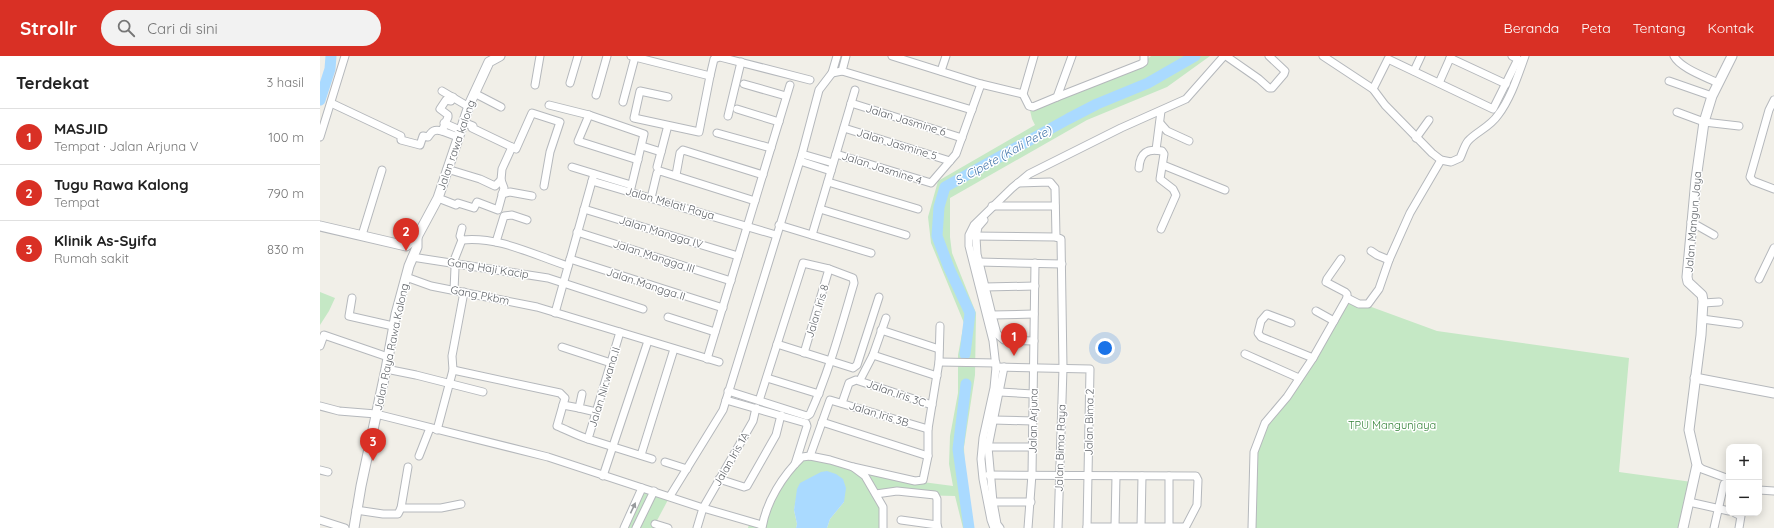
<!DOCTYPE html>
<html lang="id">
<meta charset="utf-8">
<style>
:root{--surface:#fff;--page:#f2f2f2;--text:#222;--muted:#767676;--line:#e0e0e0;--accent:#d93025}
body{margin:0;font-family:Quicksand,sans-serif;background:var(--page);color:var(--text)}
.controls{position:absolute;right:12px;bottom:12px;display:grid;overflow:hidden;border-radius:8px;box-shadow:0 2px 10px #0003}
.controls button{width:36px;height:36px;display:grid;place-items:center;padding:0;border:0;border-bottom:1px solid var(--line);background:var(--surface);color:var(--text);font:20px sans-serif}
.you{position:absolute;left:785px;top:292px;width:14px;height:14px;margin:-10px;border:3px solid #fff;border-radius:50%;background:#1a73e8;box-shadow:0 0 0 6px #1a73e833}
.badge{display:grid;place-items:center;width:26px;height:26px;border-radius:50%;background:var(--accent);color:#fff;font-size:13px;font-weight:700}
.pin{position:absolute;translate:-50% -33px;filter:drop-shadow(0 1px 2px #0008)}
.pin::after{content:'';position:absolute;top:21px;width:14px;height:12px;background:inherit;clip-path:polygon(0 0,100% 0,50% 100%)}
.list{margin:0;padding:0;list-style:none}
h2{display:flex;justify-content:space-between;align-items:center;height:52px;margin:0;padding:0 16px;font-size:17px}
h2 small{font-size:13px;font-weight:400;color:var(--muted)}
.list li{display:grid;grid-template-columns:26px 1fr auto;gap:12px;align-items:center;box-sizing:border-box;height:56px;padding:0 16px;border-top:1px solid var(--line)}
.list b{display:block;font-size:15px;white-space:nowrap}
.list p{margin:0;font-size:13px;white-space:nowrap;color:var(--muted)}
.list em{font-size:13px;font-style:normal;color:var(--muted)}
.icon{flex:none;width:22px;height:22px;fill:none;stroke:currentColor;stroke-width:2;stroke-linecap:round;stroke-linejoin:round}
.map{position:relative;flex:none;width:1454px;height:472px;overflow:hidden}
header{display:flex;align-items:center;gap:24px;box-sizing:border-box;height:56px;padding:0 20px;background:var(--accent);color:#fff}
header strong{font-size:19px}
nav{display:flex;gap:22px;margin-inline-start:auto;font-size:14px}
.search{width:280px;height:36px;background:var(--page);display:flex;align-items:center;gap:10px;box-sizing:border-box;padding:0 14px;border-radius:22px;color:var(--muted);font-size:15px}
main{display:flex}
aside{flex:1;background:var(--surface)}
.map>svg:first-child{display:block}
.green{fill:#c5e8c5}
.water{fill:#aadaff}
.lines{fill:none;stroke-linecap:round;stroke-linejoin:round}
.river{stroke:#aadaff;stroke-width:11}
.minor-casing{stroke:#b5b8bc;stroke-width:9}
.tertiary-casing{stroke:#b5b8bc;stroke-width:11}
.minor{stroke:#fff;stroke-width:7}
.tertiary{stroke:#fff;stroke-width:9}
.oneway{fill:#979a9d}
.labels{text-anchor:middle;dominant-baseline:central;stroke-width:3;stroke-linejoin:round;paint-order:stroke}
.street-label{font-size:11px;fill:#5f6368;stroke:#fff}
.park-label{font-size:11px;fill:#348238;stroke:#fff}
.water-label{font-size:12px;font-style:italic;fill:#4174aa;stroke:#fff}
</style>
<header>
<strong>Strollr</strong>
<div class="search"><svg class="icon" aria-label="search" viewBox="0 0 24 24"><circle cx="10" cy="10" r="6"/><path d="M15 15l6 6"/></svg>Cari di sini</div>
<nav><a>Beranda</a><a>Peta</a><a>Tentang</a><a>Kontak</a></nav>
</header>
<main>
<aside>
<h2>Terdekat<small>3 hasil</small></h2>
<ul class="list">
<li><span class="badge">1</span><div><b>MASJID</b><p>Tempat · Jalan Arjuna V</p></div><em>100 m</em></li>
<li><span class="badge">2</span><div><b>Tugu Rawa Kalong</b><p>Tempat</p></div><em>790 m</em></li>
<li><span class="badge">3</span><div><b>Klinik As-Syifa</b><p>Rumah sakit</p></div><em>830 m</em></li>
</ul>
</aside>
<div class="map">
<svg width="1454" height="472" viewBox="0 0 1454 472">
<rect width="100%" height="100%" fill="#f1efe8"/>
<g class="green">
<polygon points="831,0 890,0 847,31 767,64 630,142 630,181 632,197 656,257 655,319 644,391 645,421 653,472 643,472 635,440 556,438 563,451 563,472 507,472 510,463 524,446 476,444 474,454 477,468 476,472 428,472 430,465 442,468 455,437 482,401 595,425 633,430 629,408 630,380 638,337 638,299 644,267 611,187 608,161 618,125 715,69 712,63 709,50 824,6"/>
<polygon points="0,236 15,242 9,255 0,269"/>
<polygon points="1027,242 1117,275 1309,302 1299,416 1372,426 1363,472 932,472 933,413 945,367 967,341"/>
<polygon points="322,432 350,440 333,472 304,472"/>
</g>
<polygon class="water" points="507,415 516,418 523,423 526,432 524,446 510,463 507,472 476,472 477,468 474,454 477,433 480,427 501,416"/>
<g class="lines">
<g class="river">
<polyline points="0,44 10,13 11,0"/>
<polyline points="645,298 650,257 629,212 617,180 619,151 625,131 748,63 777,48 828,27 875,0"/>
<polyline points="646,328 638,393 649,472"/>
</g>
<defs>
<g id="minor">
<polyline points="311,0 390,20 379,76 314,62 320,35 348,41"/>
<polyline points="517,0 512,17 522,15 526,0"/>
<polyline points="572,0 661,28 703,38 714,0"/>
<polyline points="906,0 939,23 949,32 952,32 964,18 965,15 949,0"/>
<path d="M1003 0 1053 33 1065 49 1112 97 1121 104 1131 106 1140 102C1143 96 1144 90 1148 85 1156 76 1170 71 1178 59 1191 42 1198 19 1205 0"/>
<path d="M1354 0C1360 12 1386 21 1398 27"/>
<polyline points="1130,2 1186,28"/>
<polyline points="522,15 652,54"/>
<polyline points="621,15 626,0"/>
<polyline points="1094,15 1101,0"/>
<polyline points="390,20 394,3 400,1 490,24"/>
<polyline points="1349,25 1392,40"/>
<polyline points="250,27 258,0"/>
<polyline points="1119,27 1131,0"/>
<polyline points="424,28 466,40"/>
<polyline points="215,29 220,0"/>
<polyline points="1053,33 1068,3 1173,53 1198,3 1192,0"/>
<polyline points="122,35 149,51"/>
<polyline points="154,37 181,51"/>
<polyline points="703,38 709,50 713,51 737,41 752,0"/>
<polyline points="276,39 287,0"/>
<polyline points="737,41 821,8 824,6 824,0"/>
<polyline points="1454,44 1449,54 1430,121 1433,125 1454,133"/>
<polyline points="303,46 315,1"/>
<path d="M11 47 81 80V84L100 89 103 80 108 81C112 75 114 73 122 75L128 61V59L120 53 126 44 131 45 133 41"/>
<polyline points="531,47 642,82"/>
<polyline points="229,49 269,59 324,78 310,136"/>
<polyline points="417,53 459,66"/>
<polyline points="1357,56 1384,66 1419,70"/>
<polyline points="269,59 258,85 318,104"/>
<polyline points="408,60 421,6"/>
<polyline points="143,66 153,70 152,72 196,93 212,57 240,66 230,96 224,130"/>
<polyline points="124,67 140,74"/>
<polyline points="840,67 847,75 869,85"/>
<polyline points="524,72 630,105"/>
<polyline points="122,75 138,81"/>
<polyline points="397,77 451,92"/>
<polyline points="0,81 25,0"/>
<polyline points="1096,82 1109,64"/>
<polyline points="322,90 341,96 347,73"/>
<polyline points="836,94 841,55"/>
<polyline points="482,98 513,107"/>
<polyline points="516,98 611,127 636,98 661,28"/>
<polyline points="480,105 511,115"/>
<polyline points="843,109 905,134"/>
<polyline points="252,111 311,129"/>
<polyline points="337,111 341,96"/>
<path d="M819 112C820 97 827 92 842 95L844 98 840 123 853 133 856 139 841 173"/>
<polyline points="127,113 160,123 175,130 181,124"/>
<polyline points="356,119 360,97 363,94 443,119"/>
<polyline points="272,125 456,179"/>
<polyline points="508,126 598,153"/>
<polyline points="698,127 730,126 735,132 736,181 741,183 743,312 738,472"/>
<polyline points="182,138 190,136 212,140"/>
<polyline points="118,142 136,149 138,147 154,152 157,146 178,154 184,132 181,124 182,113 192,91"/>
<polyline points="331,142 337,117 340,115 435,145"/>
<polyline points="672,150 735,150"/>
<polyline points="264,153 418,200"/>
<polyline points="500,153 586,179"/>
<polyline points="664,164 658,171 656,181 657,198 672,259 677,278 684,284 714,285"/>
<polyline points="1371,166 1394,179"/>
<polyline points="459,169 551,197"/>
<polyline points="257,176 411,225"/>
<polyline points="42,179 62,114"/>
<polyline points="492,179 535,34"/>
<polyline points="652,180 736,181"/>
<path d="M142 184C178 180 214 199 248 210"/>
<polyline points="176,186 184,160 192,159 207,164"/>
<polyline points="1051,195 1057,199 1069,204"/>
<polyline points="92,201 228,222 323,253"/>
<polyline points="250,203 403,252"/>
<polyline points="1021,203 1007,223 1006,226 1025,236 1027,238 1027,242"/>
<polyline points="659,206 742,208"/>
<polyline points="86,221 111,230 217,251 399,306"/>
<polyline points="1439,223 1454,192"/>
<polyline points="665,231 715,230"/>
<polyline points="134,234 135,212 133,207 142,184 140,180 142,172"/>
<polyline points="32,242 29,260 73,270"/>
<polyline points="1383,247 1399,246"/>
<polyline points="996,255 1014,265"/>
<polyline points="235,257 274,118"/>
<polyline points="672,259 714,258"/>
<polyline points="348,261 395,276"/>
<polyline points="1382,263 1419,268"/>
<polyline points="971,267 947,258 941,265 938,277 941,281 993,302"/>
<polyline points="561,274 619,293"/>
<polyline points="300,276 268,383 332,403"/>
<polyline points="457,288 533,312 537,309 559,241"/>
<polyline points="0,290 4,279 68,301"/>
<polyline points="242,291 291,307"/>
<polyline points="484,297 509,213"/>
<polyline points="925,298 979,322"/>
<polyline points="553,299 617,320"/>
<polyline points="387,303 470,29"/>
<polyline points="619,306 676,307"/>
<polyline points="676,311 770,313 767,472"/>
<polyline points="66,313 96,319 163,336"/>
<path d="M133 314 240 337 245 342 237 370C247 374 256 379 268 383"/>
<polyline points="447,322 499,338"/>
<polyline points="540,324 553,299 566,262"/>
<path d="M408 335 487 360 490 358C509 316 521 271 534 227L533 222 509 213 483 207 439 345"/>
<polyline points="680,336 713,338"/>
<polyline points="262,338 259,352 276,356"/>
<polyline points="406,344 486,367 487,370 475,408"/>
<polyline points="522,347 529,327 536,324 612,349"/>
<polyline points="243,349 259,352"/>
<polyline points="0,350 19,355 56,358 228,401 383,452 442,469"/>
<polyline points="673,364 713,365"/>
<polyline points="502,366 608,400"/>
<polyline points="117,374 133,314 132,300 144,236"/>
<polyline points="668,391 712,391"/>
<polyline points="321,399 354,293"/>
<polyline points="99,400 110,372"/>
<polyline points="490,400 510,344 608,373"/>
<polyline points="345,406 367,413"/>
<polyline points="1377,409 1382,413 1409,423"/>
<polyline points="533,411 595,425 603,424 608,400 608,373 619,306 620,270"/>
<polyline points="0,414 8,416"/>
<polyline points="669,419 876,420 878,424 877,449 865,472"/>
<polyline points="283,420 328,285"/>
<polyline points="399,423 424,431 427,430 456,379 461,359"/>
<polyline points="1439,434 1454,435"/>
<polyline points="556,438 577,435 615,439 617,443 617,469"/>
<polyline points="350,440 403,354 482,98 499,34 512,17"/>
<polyline points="673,446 711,446"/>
<polyline points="1369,446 1409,455"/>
<polyline points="81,452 88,411"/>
<polyline points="36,454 63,458 78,458 81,452 121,452 141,448"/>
<polyline points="1415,457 1421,460 1419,472"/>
<polyline points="0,464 25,472"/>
<polyline points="581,464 617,469 618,472"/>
<polyline points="335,468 348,472"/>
<polyline points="767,471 865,471"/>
<polyline points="795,471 796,420"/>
<polyline points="821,471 822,420"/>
<polyline points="849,471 849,420"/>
<polyline points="304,472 322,432"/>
<polyline points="316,472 334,435"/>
<polyline points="377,472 383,452 433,365 436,352"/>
<path d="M442 472C446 446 463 419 482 401L490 400 510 404 533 411 545 420 563 451V472"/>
<polyline points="674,472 671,464 663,423 661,403 663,382 674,332 676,311 673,285 649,190 649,179 654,169 692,132 709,118 801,72 866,43 904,0"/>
<polyline points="680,472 677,468 673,446 668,391 684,311"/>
<polyline points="708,472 712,418 715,207"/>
<polyline points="932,472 934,396 945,367 967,341 993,302 1027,242 1039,248 1048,248 1059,233 1069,204 1090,157 1121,104"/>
<polyline points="1394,472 1404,428"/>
</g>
<g id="tertiary">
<polyline points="0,170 86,190 97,181 118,142 150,47 169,6 180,0"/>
<polyline points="1375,322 1454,337"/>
<polyline points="34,472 41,430 66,313 76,258 89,210 97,191 97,181"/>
<polyline points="1363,472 1377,409 1369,374 1381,279 1383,245 1382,239 1368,226 1367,221 1376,123 1384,66 1392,40 1412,0"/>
</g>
</defs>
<use href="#minor" class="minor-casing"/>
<use href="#tertiary" class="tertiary-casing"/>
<use href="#minor" class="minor"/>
<use href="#tertiary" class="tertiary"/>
</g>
<defs><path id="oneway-solid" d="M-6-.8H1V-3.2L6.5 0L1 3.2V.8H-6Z"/></defs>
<use class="oneway" href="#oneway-solid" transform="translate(313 452) rotate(-65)"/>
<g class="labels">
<g class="street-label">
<text transform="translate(586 64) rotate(17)">Jalan Jasmine 6</text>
<text transform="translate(577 88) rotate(17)">Jalan Jasmine 5</text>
<text transform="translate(136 89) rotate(-71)">Jalan rawa kalong</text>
<text transform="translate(562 112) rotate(18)">Jalan Jasmine 4</text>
<text transform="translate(350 147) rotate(16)">Jalan Melati Raya</text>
<text transform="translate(1373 166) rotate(-85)">Jalan Mangun Jaya</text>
<text transform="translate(341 176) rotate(17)">Jalan Mangga IV</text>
<text transform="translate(334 200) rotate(18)">Jalan Mangga III</text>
<text transform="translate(168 212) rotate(9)">Gang Haji Kacip</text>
<text transform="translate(326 228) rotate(18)">Jalan Mangga II</text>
<text transform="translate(160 239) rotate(11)">Gang Pkbm</text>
<text transform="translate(497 255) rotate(-73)">Jalan Iris 8</text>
<text transform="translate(71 291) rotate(-78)">Jalan Raya Rawa Kalong</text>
<text transform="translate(284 331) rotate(-73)">Jalan Nirwana II</text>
<text transform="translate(576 337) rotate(19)">Jalan Iris 3C</text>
<text transform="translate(559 358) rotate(17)">Jalan Iris 3B</text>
<text transform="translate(713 365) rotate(-89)">Jalan Arjuna</text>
<text transform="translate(769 366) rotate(-89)">Jalan Bima 2</text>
<text transform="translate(740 392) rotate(-88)">Jalan Bima Raya</text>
<text transform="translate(411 403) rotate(-60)">Jalan Iris 1A</text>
</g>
<g class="park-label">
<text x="1072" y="369">TPU Mangunjaya</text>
</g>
<g class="water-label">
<text transform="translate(683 99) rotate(-29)">S. Cipete (Kali Pete)</text>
</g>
</g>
</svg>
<div class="controls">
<button>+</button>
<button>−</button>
</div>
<div class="you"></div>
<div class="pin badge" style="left:694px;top:300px">1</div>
<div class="pin badge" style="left:86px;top:195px">2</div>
<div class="pin badge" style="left:53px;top:405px">3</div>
</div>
</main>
